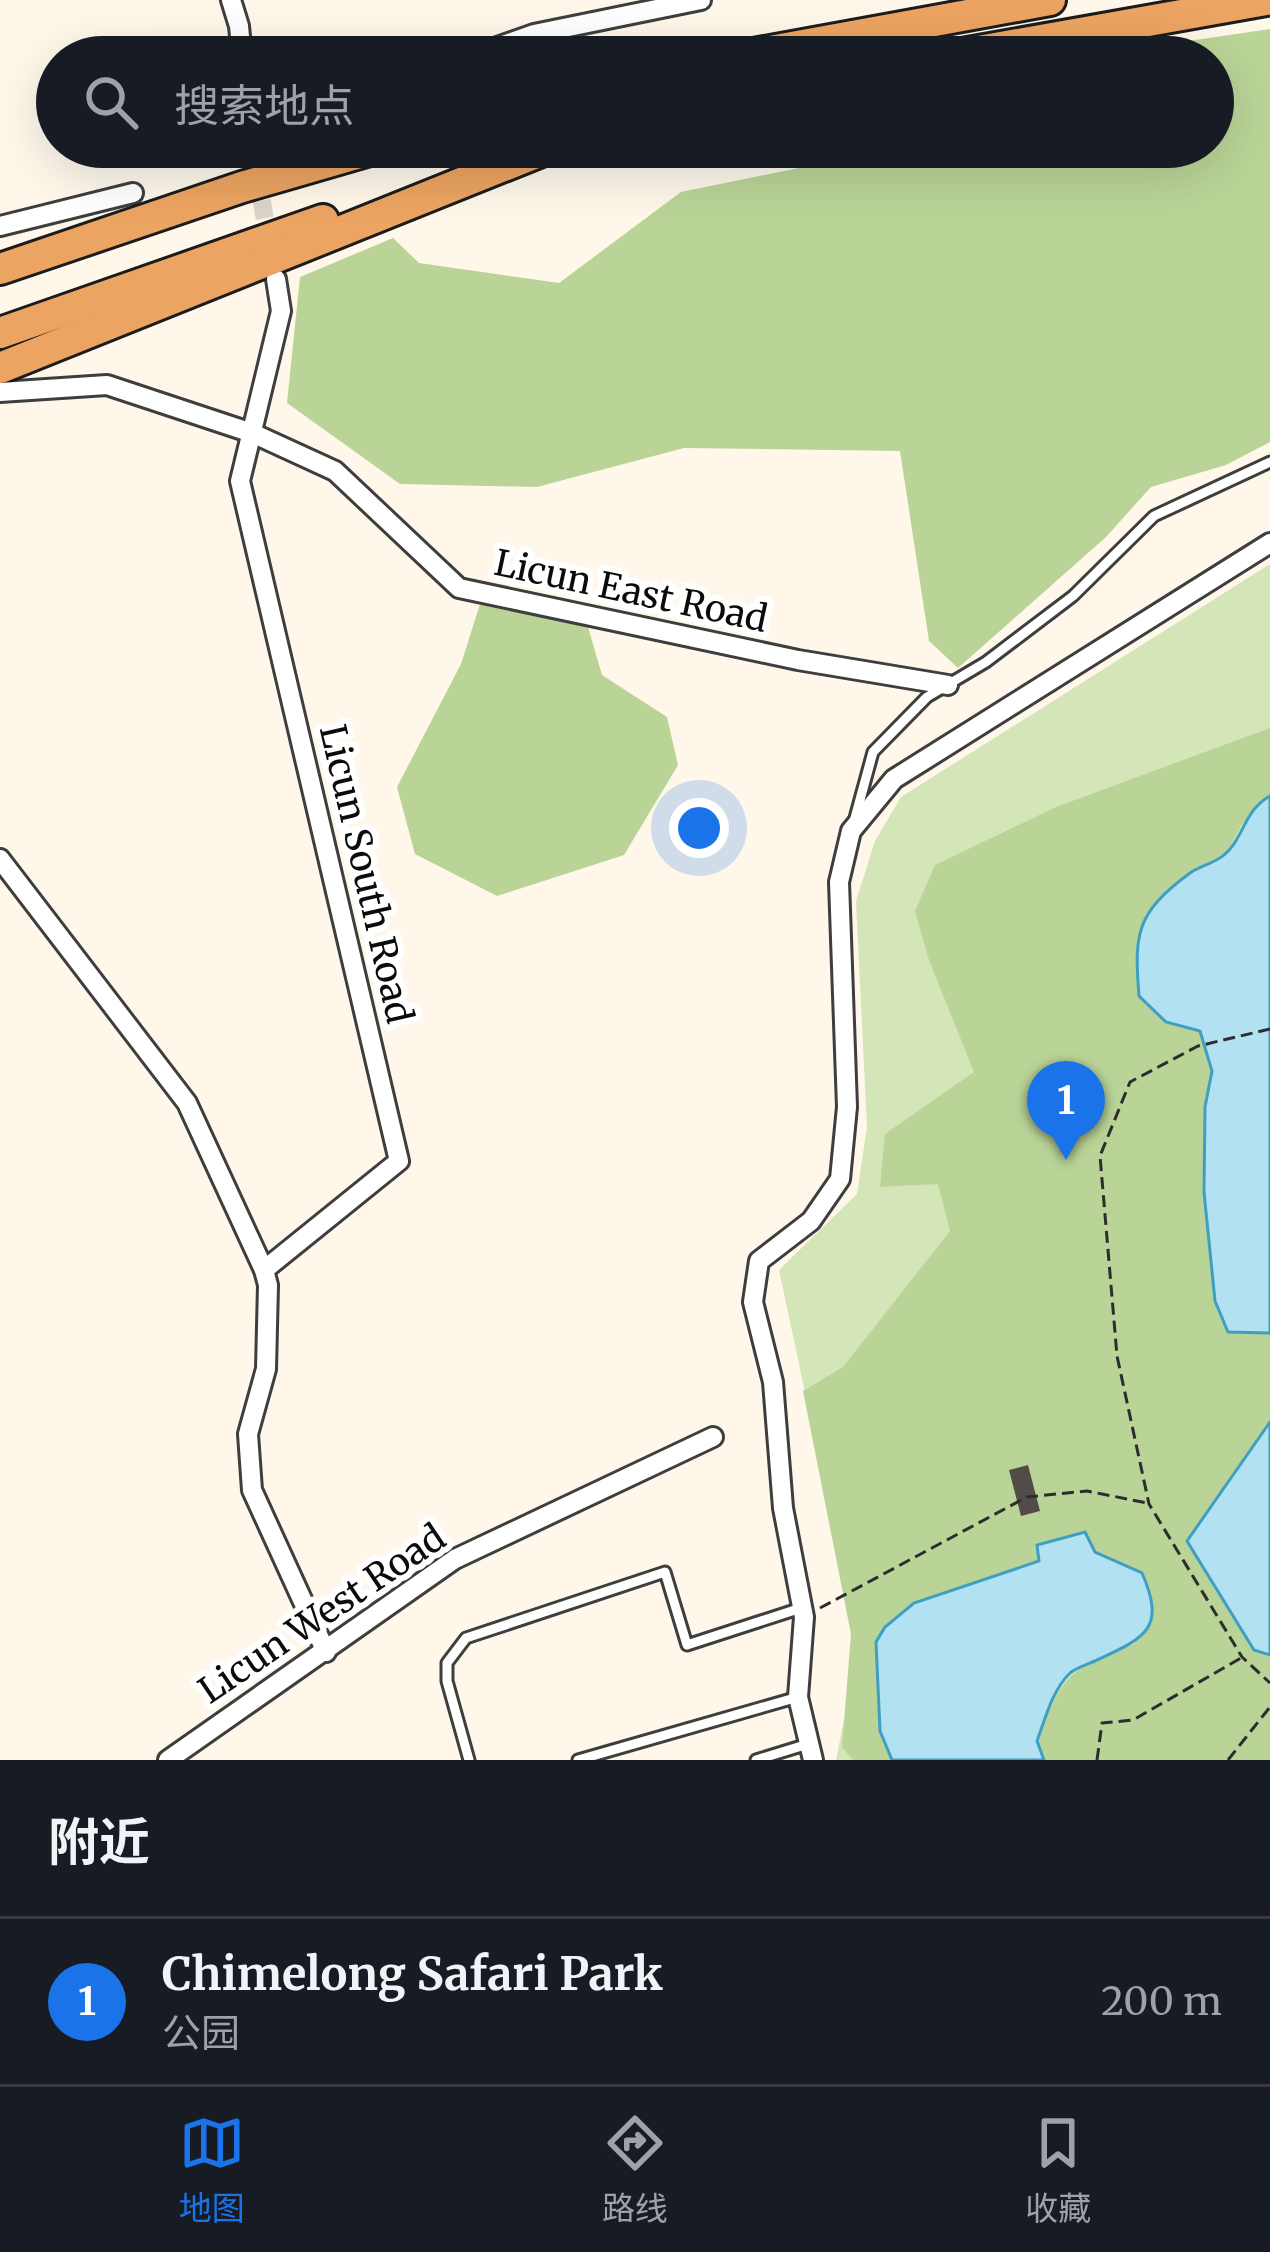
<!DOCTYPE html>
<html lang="zh">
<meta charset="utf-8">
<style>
:root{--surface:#171b24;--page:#242831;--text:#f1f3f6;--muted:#9ea1a6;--line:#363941;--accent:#1a73e8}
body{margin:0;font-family:Merriweather,"Noto Sans SC",serif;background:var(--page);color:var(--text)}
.you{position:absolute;left:699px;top:828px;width:42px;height:42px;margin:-30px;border:9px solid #fff;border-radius:50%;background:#1a73e8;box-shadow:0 0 0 18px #1a73e833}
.badge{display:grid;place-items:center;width:78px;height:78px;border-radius:50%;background:var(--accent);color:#fff;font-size:39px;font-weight:700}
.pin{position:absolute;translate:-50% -99px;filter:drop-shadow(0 3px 6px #0008)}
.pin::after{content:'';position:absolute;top:63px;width:42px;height:36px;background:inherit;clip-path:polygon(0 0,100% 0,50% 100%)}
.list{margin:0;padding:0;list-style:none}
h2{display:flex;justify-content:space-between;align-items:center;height:156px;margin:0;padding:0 48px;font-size:51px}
h2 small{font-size:39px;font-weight:400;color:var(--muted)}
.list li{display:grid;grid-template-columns:78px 1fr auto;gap:36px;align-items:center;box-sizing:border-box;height:168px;padding:0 48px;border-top:3px solid var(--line)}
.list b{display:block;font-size:45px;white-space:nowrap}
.list p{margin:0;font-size:39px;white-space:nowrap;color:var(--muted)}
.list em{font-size:39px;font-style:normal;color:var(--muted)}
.icon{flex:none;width:66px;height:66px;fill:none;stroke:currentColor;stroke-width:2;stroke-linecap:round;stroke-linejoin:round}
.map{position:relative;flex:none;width:1270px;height:1760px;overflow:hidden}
.search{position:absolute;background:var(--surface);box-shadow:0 12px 48px #0002;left:36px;right:36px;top:36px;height:132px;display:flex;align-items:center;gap:30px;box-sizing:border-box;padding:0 42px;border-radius:66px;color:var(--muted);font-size:45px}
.sheet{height:324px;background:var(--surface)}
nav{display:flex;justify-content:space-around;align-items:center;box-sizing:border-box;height:168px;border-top:3px solid var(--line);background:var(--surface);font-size:33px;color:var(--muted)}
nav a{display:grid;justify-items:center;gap:6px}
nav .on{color:var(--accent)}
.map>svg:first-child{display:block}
.green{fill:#d4e5b7}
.forest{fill:#bad497}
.water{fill:#b2e1f1;stroke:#3f9fc3;stroke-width:3}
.building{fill:#524b48}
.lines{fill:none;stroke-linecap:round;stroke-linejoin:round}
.minor-tunnel{stroke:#dad4c9;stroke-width:18;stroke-dasharray:18 9;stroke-linecap:butt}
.service-casing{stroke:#3e3e3e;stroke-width:15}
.minor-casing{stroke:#3e3e3e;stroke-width:24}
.trunk-casing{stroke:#1c1c1c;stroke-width:36}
.path{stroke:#2d2d2d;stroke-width:3;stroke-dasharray:12 6;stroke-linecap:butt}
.service{stroke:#fff;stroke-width:9}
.minor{stroke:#fff;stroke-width:18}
.trunk{stroke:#eca462;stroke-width:30}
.labels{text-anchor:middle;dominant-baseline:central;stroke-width:12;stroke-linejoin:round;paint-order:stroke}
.street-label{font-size:36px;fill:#0b0b0b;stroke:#fff}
</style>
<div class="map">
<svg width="1270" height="1760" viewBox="0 0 1270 1760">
<rect width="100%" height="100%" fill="#fef7ea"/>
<polygon class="green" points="1270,564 1270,1760 836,1760 859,1646 779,1270 857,1194 867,1127 856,901 875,841 901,797"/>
<g class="forest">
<polygon points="1270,29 1270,442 1226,465 1151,487 1106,537 958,668 929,641 900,451 684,448 537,487 400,484 287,403 300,277 393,238 419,263 559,283 681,192 902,147 1213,147 1213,57 1150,57 1168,44"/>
<polygon points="481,601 586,620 602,675 667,717 678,765 624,855 497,896 415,854 397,787 461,664"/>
<path d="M1270 728V796L1242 824 1226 854 1193 871 1166 1022 1200 1031 1212 1071 1205 1107 1204 1192 1215 1301 1229 1332 1270 1333V1422L1249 1454 1267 1656 1270 1655V1760H1044L1037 1741C1063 1675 1068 1668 1135 1644L1142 1573 1095 1552 1040 1561 914 1603 876 1642 880 1731 892 1760H853L842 1747 851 1634 803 1391 843 1367 950 1231 938 1184 880 1187 885 1134 974 1072 929 960 915 911 935 865 1056 807Z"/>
</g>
<g class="water">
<path d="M1270 796V1333L1228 1332 1215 1301 1204 1192 1205 1107 1212 1071 1200 1031 1166 1022 1139 996C1134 933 1136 913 1190 873 1200 866 1215 863 1224 855 1243 840 1244 810 1270 796Z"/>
<polygon points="1270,1422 1270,1655 1254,1650 1187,1541"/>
<path d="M1085 1532 1095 1552 1142 1573C1167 1630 1144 1638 1095 1661 1088 1664 1076 1668 1070 1673 1053 1689 1045 1719 1037 1741L1044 1760H892L880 1731 876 1642 885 1627 914 1603 1039 1561 1037 1545Z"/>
</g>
<polygon class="building" points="1028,1465 1040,1511 1021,1516 1009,1470"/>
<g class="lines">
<polyline class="minor-tunnel" points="257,174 270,248"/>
<defs>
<g id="service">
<polyline points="855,818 873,752 927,697 986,662 1073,596 1154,516 1270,462"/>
<polyline points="469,1760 447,1681 447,1663 466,1638 665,1572 687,1645 801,1608"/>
<polyline points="578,1760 798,1697"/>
<polyline points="756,1760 808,1744"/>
</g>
<g id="minor">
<polyline points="231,0 239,26 242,57"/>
<polyline points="469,57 534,34 701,0"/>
<polyline points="252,147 254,158"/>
<polyline points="0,226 133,193"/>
<polyline points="0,392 107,385 252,433 335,471 459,588 798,660 948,685"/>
<polyline points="0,859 187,1103 264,1270 268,1285 266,1369 248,1434 252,1490 326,1652"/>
<polyline points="264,1270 399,1161 240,481 281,311 276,279"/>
<polyline points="168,1760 455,1559 713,1437"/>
<polyline points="813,1760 798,1697 804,1617 783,1508 773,1382 753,1302 759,1261 811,1221 840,1179 847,1107 839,882 851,831 894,779 1270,543"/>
</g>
<g id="trunk">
<polyline points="737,57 1050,0"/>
<polyline points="945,57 1266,0"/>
<polyline points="0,269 242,187 380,147"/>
<polyline points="0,333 323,220"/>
<polyline points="0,368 551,147"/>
</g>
</defs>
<use href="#service" class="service-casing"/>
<use href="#minor" class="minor-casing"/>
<use href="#trunk" class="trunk-casing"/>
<g class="path">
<polyline points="1270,1029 1198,1046 1130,1082 1100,1156 1117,1356 1149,1504 1242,1657 1270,1683"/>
<polyline points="820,1608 1027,1497 1087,1491 1147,1503"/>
<polyline points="1097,1760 1102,1723 1133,1720 1241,1658"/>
<polyline points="1228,1760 1270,1707"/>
</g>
<use href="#service" class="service"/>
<use href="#minor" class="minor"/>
<use href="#trunk" class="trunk"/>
</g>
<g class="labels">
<g class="street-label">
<text transform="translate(631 591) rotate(12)">Licun East Road</text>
<text transform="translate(366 874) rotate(77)">Licun South Road</text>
<text transform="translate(322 1614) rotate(-34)">Licun West Road</text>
</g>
</g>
</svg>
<div class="you"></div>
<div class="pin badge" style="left:1066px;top:1160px">1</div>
<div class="search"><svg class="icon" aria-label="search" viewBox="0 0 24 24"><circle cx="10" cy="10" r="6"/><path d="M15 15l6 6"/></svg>搜索地点</div>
</div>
<section class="sheet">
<h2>附近<small></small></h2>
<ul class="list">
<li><span class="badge">1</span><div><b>Chimelong Safari Park</b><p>公园</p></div><em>200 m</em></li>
</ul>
</section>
<nav>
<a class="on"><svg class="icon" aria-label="map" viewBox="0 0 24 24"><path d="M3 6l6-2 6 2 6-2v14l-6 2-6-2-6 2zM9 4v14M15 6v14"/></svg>地图</a>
<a><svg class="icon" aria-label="directions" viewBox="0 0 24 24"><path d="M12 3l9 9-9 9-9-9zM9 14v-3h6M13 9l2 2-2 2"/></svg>路线</a>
<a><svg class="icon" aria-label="saved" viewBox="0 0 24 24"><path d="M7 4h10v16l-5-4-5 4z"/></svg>收藏</a>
</nav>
